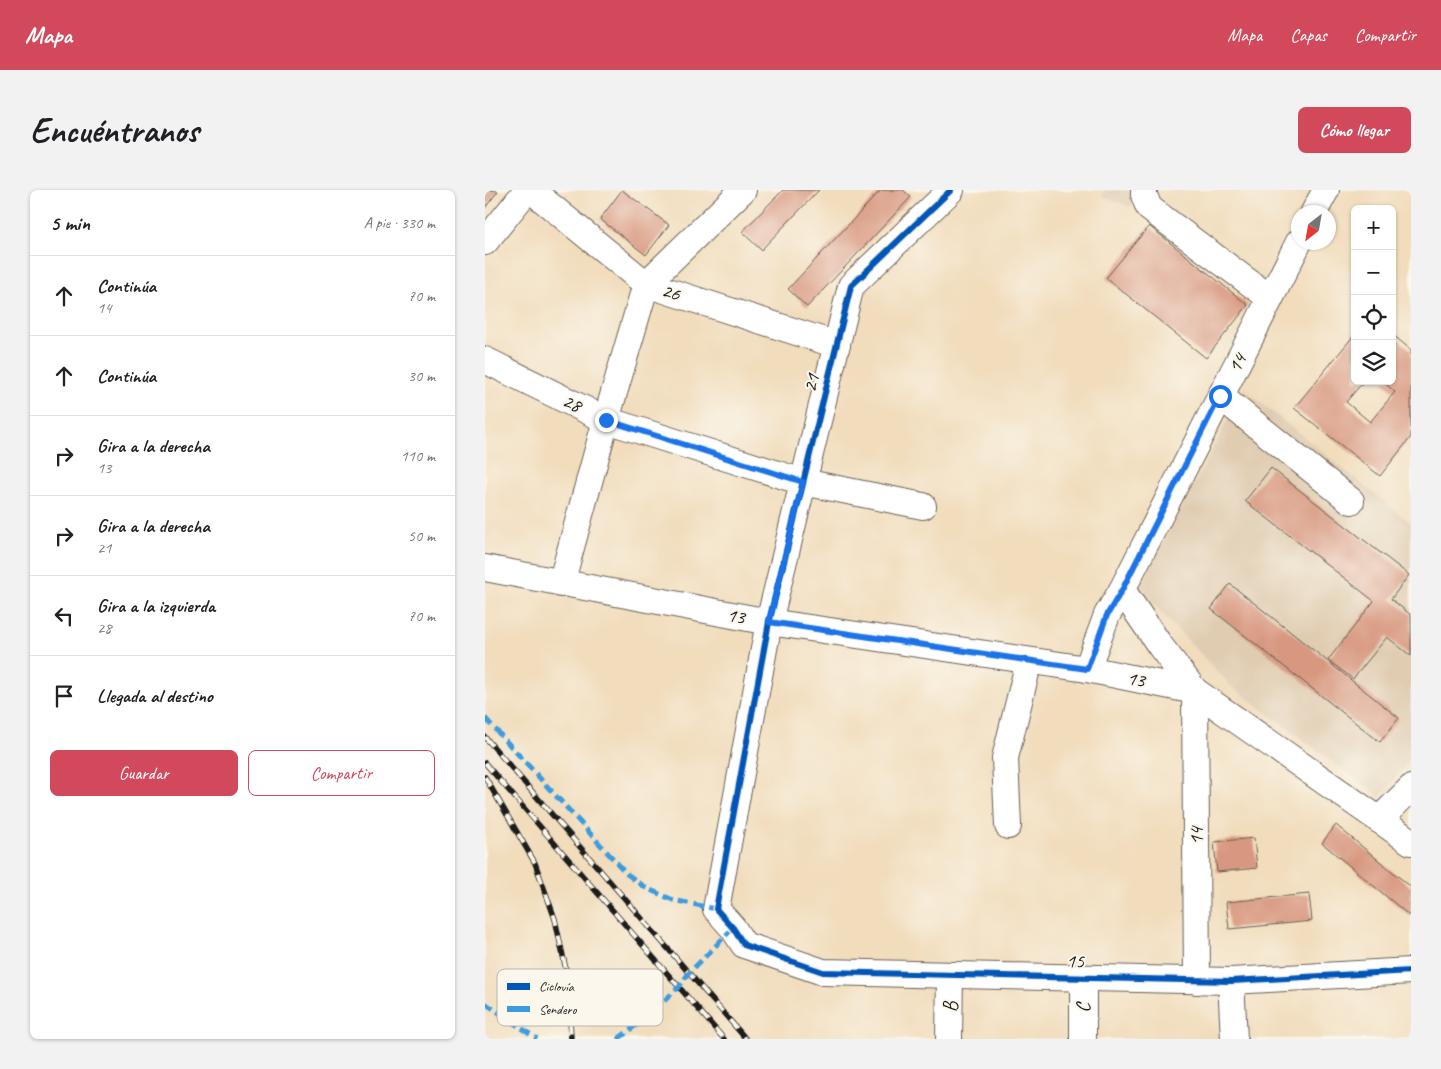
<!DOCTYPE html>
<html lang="es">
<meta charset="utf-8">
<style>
:root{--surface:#fff;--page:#f2f2f2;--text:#202124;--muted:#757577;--line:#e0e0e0;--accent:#d1495b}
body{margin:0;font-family:Caveat,sans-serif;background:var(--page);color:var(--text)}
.controls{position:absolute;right:15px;top:15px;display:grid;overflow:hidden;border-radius:8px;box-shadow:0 1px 4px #0004}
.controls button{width:45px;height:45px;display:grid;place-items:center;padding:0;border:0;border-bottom:1px solid var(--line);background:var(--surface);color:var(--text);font:25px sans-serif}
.compass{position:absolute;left:806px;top:15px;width:45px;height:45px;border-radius:50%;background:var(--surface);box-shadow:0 1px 4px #0004;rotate:211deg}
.stop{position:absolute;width:15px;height:15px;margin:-11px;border:4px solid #1a73e8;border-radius:50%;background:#fff}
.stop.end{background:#1a73e8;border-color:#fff;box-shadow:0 1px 5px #0008}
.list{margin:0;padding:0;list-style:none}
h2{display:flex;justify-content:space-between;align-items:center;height:65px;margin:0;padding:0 20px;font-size:21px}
h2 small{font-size:16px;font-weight:400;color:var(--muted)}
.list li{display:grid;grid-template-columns:32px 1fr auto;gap:15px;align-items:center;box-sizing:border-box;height:80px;padding:0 20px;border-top:1px solid var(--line)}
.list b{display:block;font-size:19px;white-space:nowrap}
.list p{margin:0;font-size:16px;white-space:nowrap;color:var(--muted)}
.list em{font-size:16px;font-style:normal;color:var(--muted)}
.actions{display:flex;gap:10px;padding:15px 20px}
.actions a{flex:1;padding:11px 0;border:1px solid var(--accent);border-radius:8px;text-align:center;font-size:18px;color:var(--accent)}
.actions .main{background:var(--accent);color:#fff}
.icon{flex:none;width:28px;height:28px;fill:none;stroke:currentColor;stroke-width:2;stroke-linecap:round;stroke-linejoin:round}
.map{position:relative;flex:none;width:926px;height:849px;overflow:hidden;border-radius:8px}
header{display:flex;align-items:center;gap:30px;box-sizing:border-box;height:70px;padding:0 25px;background:var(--accent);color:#fff}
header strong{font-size:24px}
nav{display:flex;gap:28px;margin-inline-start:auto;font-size:18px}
.intro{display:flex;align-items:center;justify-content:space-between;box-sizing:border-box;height:120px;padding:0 30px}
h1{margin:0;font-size:35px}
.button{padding:12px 22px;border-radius:8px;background:var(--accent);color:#fff;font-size:18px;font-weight:700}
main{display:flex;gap:30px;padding:0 30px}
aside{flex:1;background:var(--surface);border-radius:8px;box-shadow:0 1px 4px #0004}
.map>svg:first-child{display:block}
.built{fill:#e0ccb1}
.building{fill:#d89880}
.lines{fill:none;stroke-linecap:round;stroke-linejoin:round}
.minor-casing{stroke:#675f54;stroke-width:28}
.minor{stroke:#fff;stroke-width:26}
.rail-casing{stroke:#1c1c1c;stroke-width:5.5}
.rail{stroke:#fbf7ec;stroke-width:4;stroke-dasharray:11;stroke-linecap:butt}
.quiet{stroke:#3c9bdf;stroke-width:5;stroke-dasharray:10 5;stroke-linecap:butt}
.cycleway-casing{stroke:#fbf7ec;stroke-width:9}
.cycleway{stroke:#0057b8;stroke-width:6}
.route{stroke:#1a73e8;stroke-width:6}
.labels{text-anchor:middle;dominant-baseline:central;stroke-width:4;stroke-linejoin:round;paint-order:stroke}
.street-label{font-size:20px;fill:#1c1c1c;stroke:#fbf7ec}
.key{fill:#fbf7ec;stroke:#b8b5ae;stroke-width:1}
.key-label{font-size:14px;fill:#1c1c1c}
</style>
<header>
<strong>Mapa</strong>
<nav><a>Mapa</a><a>Capas</a><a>Compartir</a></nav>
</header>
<div class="intro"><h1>Encuéntranos</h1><a class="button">Cómo llegar</a></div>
<main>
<aside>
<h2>5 min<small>A pie · 330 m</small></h2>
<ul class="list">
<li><svg class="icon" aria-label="ahead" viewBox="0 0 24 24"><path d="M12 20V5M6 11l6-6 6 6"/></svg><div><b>Continúa</b><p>14</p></div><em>70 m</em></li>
<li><svg class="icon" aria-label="ahead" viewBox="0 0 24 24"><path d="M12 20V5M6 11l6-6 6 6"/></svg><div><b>Continúa</b></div><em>30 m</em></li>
<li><svg class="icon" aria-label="right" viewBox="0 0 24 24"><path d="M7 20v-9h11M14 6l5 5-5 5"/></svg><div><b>Gira a la derecha</b><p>13</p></div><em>110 m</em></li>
<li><svg class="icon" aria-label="right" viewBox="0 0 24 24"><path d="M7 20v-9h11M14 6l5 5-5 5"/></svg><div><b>Gira a la derecha</b><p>21</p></div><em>50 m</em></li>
<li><svg class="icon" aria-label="left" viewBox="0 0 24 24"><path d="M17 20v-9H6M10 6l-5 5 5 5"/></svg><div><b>Gira a la izquierda</b><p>28</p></div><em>70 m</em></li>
<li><svg class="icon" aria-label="arrive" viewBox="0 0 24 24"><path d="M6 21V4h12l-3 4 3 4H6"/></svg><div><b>Llegada al destino</b></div></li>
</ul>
<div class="actions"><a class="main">Guardar</a><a>Compartir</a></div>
</aside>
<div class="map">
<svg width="926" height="849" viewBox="0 0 926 849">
<rect width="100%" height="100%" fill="#fbf7ec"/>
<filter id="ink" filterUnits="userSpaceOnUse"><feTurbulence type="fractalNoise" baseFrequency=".02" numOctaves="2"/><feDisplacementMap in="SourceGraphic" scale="10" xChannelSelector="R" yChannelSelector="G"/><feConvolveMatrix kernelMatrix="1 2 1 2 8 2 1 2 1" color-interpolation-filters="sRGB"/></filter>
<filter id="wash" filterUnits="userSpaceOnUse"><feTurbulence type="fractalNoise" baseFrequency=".0096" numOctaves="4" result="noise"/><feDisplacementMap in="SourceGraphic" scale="20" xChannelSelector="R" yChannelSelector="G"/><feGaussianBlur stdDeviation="1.12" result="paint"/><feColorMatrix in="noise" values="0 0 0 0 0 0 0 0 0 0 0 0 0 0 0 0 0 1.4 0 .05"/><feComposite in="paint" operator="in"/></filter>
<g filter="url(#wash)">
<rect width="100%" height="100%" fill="#f1dcbb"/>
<g class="built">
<polygon points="619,0 651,0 646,17 617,7"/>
<polygon points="759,199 926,333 926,568 895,607 746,496 654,399"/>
</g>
<g id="blocks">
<g class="building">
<polygon points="0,0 13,1 0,18"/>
<polygon points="137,0 184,35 161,65 115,29"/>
<polygon points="298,0 334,0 276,60 257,42"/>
<polygon points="396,0 418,0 426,7 322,117 303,99"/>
<polygon points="664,36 763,115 721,168 621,88"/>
<polygon points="870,144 870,191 879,191 861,212 885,232 910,202 897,191 907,191 907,144 926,160 926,247 895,286 809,218"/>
<polygon points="786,278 924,385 906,409 926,425 926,466 902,447 868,489 843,470 889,411 760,311"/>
<polygon points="745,394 914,528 895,552 726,419"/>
<polygon points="851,635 926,697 926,727 837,653"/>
<polygon points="769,648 772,678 732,682 729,652"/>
<polygon points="824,704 827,731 744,739 741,712"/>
</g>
</g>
</g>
<g filter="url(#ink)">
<use href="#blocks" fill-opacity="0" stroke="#675f54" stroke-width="1"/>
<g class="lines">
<defs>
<g id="minor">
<polyline points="46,0 161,94 352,155"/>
<polyline points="466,0 366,96 284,432 231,719 248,738 259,755 338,782 746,791 926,781"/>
<polyline points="659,0 659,5 664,18 785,108"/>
<polyline points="829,22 841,0"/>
<polyline points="0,52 42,0"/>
<polyline points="0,170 121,230 318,292 438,316"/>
<polyline points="735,206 866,311"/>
<polyline points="0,378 284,432 602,479 710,501 712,791"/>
<polyline points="76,394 121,230 161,94 258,0"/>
<polyline points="637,400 676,457 710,501 926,652"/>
<polyline points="602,479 622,425 637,400 814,52"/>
<polyline points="894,630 926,598"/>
<polyline points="523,636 520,568 544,471"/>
<polyline points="746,791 749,849"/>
<polyline points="464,849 465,785"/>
<polyline points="598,849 598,788"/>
</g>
</defs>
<use href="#minor" class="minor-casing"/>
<use href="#minor" class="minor"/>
<defs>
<g id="rail">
<polyline points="0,547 261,849"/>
<polyline points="0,573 239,849"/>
<polyline points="0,587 50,673 70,729 83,789 86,849"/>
</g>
</defs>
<use href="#rail" class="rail-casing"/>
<use href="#rail" class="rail"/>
<g class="quiet">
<polyline points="0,528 142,684 161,698 188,710 231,719"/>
<polyline points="0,813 52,849"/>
<polyline points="133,849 163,826 194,797 204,783 248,738"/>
</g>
<defs>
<polyline id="cycleway" points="466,0 366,96 284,432 231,719 248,738 259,755 338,782 746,791 926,781"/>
</defs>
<use href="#cycleway" class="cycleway-casing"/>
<use href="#cycleway" class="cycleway"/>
</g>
</g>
<g class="lines" filter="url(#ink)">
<polyline class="route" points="121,230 318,292 284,432 602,479 622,425 637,400 735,206"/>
</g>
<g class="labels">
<g class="street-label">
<text transform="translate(186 102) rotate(18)">26</text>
<text transform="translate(752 173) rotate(-63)">14</text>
<text transform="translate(326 193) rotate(-76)">21</text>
<text transform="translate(87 213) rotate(26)">28</text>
<text transform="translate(251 426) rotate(10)">13</text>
<text transform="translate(651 489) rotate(11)">13</text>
<text transform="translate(711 646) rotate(-90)">14</text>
<text transform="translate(590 771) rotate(1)">15</text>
<text transform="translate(465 817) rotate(-90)">B</text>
<text transform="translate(598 818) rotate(-89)">C</text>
</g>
</g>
<rect x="12" y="779" width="166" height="57" rx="8" class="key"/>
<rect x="22" y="793" width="23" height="7" fill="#0057b8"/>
<rect x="22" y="816" width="23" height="6" fill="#3c9bdf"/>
<g class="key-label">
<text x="54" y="801">Ciclovía</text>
<text x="54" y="824">Sendero</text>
</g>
</svg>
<div class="controls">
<button>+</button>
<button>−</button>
<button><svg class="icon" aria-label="locate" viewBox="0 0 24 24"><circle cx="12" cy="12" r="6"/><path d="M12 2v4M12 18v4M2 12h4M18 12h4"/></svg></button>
<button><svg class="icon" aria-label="layers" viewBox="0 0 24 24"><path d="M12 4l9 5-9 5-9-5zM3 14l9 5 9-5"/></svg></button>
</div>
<svg class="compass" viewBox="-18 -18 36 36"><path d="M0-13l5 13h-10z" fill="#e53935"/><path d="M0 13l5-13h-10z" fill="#757577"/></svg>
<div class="stop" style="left:735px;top:206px"></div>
<div class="stop end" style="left:121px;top:230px"></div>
</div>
</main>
